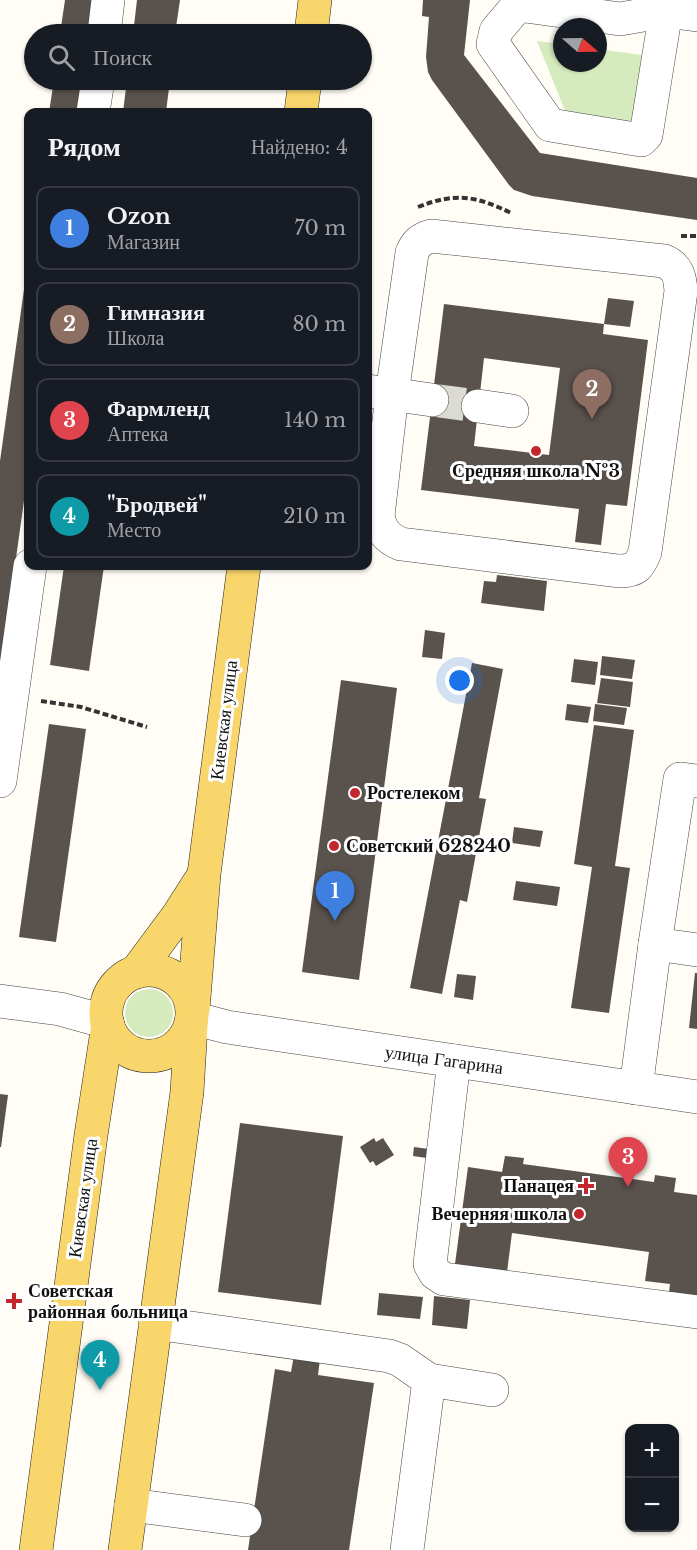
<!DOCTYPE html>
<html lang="ru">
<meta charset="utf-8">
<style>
:root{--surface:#171b24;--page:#242831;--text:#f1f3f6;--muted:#9ea1a6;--line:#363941;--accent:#c4262e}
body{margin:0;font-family:"Libre Baskerville",serif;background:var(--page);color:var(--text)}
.controls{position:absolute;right:18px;bottom:18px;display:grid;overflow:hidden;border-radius:12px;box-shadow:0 2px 4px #0004}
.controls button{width:54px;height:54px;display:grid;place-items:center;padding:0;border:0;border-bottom:2px solid var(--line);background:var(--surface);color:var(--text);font:30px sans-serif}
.compass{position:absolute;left:553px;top:18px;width:54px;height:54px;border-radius:50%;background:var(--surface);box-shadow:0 2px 4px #0004;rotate:110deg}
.you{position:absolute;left:460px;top:681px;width:21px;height:21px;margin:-15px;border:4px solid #fff;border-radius:50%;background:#1a73e8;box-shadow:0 0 0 9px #1a73e833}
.badge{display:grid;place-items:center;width:39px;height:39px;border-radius:50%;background:var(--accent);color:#fff;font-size:20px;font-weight:700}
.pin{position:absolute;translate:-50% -50px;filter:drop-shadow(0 2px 3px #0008)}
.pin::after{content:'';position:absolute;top:32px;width:21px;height:18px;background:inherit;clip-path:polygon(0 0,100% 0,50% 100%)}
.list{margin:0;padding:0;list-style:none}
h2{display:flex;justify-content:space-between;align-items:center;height:78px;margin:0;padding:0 24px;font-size:26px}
h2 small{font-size:20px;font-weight:400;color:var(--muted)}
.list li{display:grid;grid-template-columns:39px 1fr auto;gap:18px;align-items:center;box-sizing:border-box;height:84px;margin:0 12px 12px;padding:0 12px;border:2px solid var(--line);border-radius:12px}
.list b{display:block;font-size:22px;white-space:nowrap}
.list p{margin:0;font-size:20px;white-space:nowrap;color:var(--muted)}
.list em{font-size:20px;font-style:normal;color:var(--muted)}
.icon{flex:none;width:33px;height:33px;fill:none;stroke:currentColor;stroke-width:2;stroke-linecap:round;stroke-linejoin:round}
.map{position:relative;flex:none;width:697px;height:1550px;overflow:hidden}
.search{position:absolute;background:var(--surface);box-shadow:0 2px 4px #0004;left:24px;top:24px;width:348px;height:66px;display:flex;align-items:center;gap:15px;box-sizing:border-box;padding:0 21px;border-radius:33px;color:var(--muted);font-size:22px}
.panel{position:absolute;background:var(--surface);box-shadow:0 2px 4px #0004;left:24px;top:108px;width:348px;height:462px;border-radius:12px}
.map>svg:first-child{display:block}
.green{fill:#d5ebbd}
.building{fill:#5a524d;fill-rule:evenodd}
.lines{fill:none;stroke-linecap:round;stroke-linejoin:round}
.minor-tunnel{stroke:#dbdad3;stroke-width:33;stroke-dasharray:33 16;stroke-linecap:butt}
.minor-casing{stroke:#444;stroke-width:34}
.major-casing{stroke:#222;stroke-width:34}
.path{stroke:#333;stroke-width:4;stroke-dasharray:6 3;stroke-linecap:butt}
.minor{stroke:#fff;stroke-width:33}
.major{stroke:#f9d66b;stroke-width:33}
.poi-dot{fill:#c4262e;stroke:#fff;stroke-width:2}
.labels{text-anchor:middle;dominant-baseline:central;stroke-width:6;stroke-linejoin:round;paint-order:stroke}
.poi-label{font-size:18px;font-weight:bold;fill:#111;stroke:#fff;text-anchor:start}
.street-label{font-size:18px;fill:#111;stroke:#fff}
</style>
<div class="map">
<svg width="697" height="1550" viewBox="0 0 697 1550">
<rect width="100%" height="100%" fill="#fffdf5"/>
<g class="green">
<polygon points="537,41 562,44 562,63 598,63 598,49 642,55 633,123 566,113"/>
<circle cx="149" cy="1013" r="24"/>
</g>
<g class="building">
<polygon points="65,0 95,0 90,34 60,34"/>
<polygon points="137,0 180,0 175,34 133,34"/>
<polygon points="423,0 470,0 464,55 540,153 697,178 697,220 532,196 514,190 509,185 432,80 428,72 426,57 429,17 422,16"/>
<polygon points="54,80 84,80 79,112 49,112"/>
<polygon points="127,80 170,80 166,112 123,112"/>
<polygon points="27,268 28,268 28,472 1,666 0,666 0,461"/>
<polygon points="608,298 634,301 630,327 604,324"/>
<path d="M444 304 604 324 603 334 648 340 627 506 606 504 601 545 575 542 579 509 421 490ZM484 358 560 368 549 455 474 446Z"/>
<polygon points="64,566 104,566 89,671 50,665"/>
<polygon points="497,575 547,581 544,611 481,603 484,581 496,582"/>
<polygon points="425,630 445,633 442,659 422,657"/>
<polygon points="602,656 635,660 632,679 600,675"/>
<polygon points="574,659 598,662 595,685 571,682"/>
<polygon points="472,663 503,669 479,798 486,799 467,902 460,900 442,994 410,988"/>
<polygon points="601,678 633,682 630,707 597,703"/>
<polygon points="341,680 397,688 359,980 302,972"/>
<polygon points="567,704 591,707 588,723 565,720"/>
<polygon points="595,704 627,708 624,725 593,721"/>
<polygon points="49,724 86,729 56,942 19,937"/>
<polygon points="594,725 634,730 615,866 630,868 609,1013 571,1008 592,867 574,864"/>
<polygon points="514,827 543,831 540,847 512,843"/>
<polygon points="516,881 560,887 557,906 513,900"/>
<polygon points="695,973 697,973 697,1029 689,1028"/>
<polygon points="457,974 476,976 473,1000 454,997"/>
<polygon points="0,1094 8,1095 1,1147 0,1147"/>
<polygon points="240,1123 343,1136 321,1305 218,1292"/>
<polygon points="374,1138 376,1142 383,1138 394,1155 376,1166 373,1161 370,1163 360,1147"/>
<polygon points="414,1147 429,1149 427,1158 413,1156"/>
<polygon points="505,1156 524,1158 523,1164 654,1182 655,1175 676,1178 674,1192 697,1195 697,1296 669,1292 670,1284 645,1281 649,1252 512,1233 507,1272 455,1264 468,1167 502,1172"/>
<polygon points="379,1293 423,1297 420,1319 377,1315"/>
<polygon points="434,1296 470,1300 467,1329 432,1325"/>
<polygon points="294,1355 320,1359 318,1375 374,1383 349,1550 248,1550 275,1369 291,1372"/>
</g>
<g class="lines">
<polyline class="minor-tunnel" points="432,400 478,406"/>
<defs>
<g id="minor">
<polyline points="519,0 518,5 620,19 666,11 697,15"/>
<polyline points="518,5 496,31 493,44 550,125 641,140 646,135 666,11"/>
<polyline points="104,34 108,0"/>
<polyline points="93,112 98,80"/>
<path d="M431 236 664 261C678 267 680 277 681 291L645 552C639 567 636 571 619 571L401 544C387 538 381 531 378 516L392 394 412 253C416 243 421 239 431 236Z"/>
<polyline points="368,391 432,400"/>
<polyline points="478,406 512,411"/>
<polyline points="0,781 30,566"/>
<polyline points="655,944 680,779 697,781"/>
<polyline points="0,1001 60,1009 107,1022"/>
<polyline points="192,1018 227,1027 697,1097"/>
<polyline points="454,1061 430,1264 435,1273 444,1279 697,1312"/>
<polyline points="636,1088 655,944 697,950"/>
<polyline points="155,1323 389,1356 400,1360 429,1380 407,1550"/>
<polyline points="429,1380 492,1390"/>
<polyline points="131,1505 245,1520"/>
</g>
<g id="major">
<polyline points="311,34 315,0"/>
<polyline points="301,112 305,80"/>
<circle cx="149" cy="1013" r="43"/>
<polyline points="136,972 179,914 202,878"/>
<polyline points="193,1010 204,874 244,566"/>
<polyline points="36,1550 91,1135 108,1025"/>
<polyline points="125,1550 187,1092 191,1026"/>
</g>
</defs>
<use href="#minor" class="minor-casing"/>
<use href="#major" class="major-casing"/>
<g class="path">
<path d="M418 207C456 192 476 196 511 213"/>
<polyline points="681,236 697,236"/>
<polyline points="41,701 81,707 147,727"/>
</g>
<use href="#minor" class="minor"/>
<use href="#major" class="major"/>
</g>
<g class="poi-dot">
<circle cx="536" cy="451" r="6"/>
<circle cx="355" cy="793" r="6"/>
<circle cx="334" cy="846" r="6"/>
<path d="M583 1177h6v6h6v6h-6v6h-6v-6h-6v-6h6z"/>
<circle cx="579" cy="1214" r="6"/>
<path d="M11 1292h6v6h6v6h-6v6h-6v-6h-6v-6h6z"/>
</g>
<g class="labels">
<g class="poi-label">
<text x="536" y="471" text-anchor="middle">Средняя школа №3</text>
<text x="367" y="793">Ростелеком</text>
<text x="346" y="846">Советский 628240</text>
<text x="574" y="1186" text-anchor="end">Панацея</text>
<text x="567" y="1214" text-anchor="end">Вечерняя школа</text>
<text x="28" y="1291">Советская<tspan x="28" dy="21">районная больница</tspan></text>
</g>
<g class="street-label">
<text transform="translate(224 720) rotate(-83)">Киевская улица</text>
<text transform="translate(444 1060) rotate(8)">улица Гагарина</text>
<text transform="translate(83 1198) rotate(-82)">Киевская улица</text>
</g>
</g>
</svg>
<div class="controls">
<button>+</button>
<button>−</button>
</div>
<svg class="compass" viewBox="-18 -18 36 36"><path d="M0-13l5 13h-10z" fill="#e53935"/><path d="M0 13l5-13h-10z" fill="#9ea1a6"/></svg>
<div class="you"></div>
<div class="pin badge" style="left:335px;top:921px;background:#3f7fe0">1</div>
<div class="pin badge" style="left:592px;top:419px;background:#8d6e63">2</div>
<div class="pin badge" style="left:628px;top:1187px;background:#e0444e">3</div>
<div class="pin badge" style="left:100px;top:1390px;background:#0f9aa8">4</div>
<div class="search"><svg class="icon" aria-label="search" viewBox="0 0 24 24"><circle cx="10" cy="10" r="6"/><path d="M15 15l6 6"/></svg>Поиск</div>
<section class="panel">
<h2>Рядом<small>Найдено: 4</small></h2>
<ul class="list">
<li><span class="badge" style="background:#3f7fe0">1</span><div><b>Ozon</b><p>Магазин</p></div><em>70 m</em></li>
<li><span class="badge" style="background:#8d6e63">2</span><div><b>Гимназия</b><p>Школа</p></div><em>80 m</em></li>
<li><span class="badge" style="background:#e0444e">3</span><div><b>Фармленд</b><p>Аптека</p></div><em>140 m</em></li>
<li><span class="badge" style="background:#0f9aa8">4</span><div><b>&quot;Бродвей&quot;</b><p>Место</p></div><em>210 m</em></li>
</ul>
</section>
</div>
